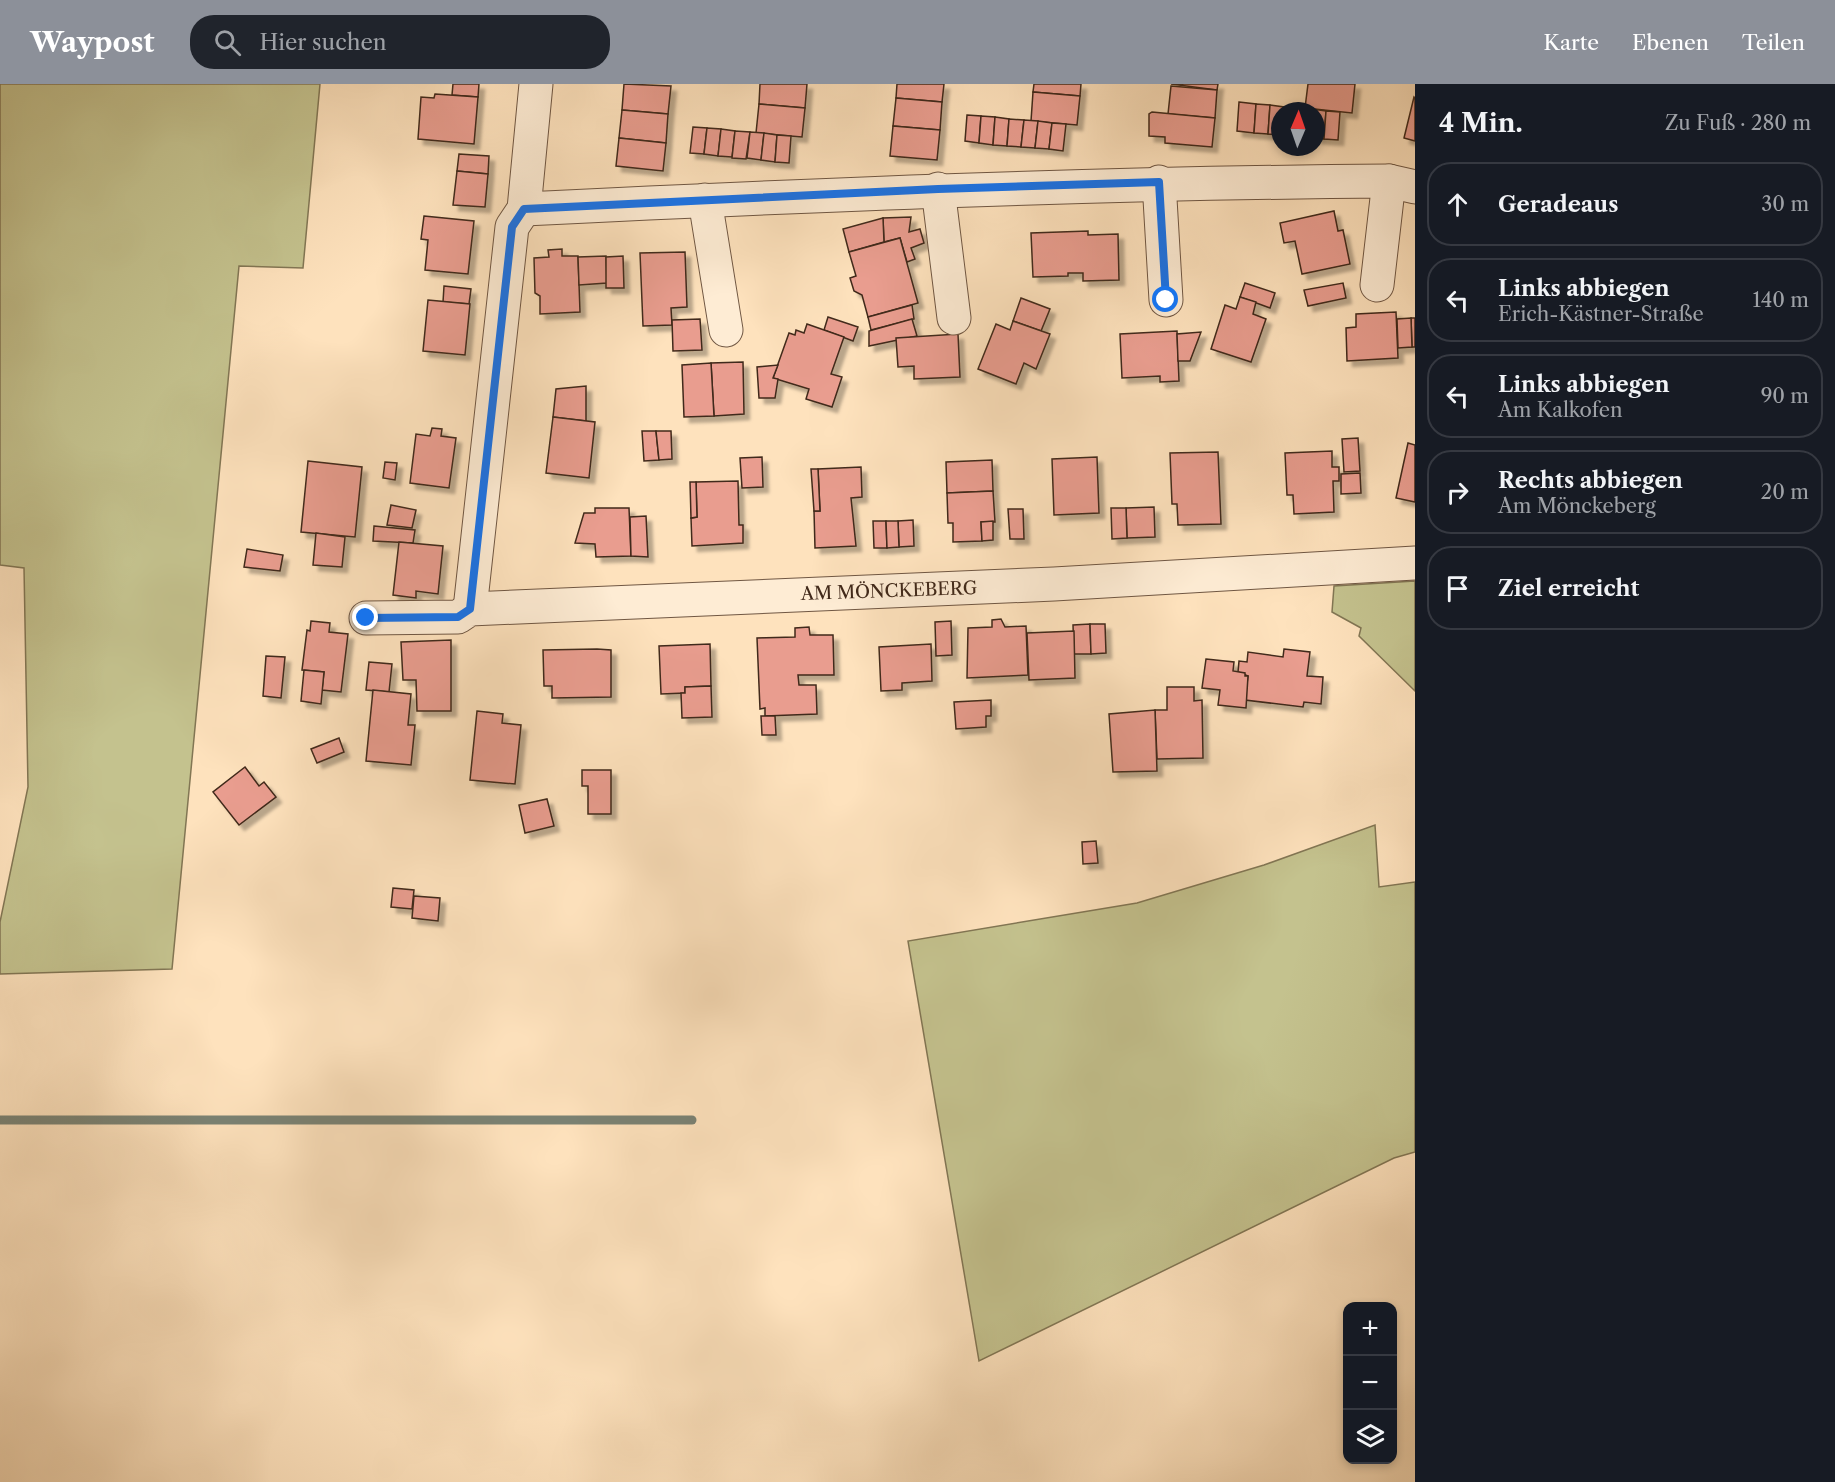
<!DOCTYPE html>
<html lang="de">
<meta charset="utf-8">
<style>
:root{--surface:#171b24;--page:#20242c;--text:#f1f3f6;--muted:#9ea1a6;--line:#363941;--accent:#8c9099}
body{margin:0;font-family:"Libre Caslon Text",serif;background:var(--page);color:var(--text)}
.controls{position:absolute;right:18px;bottom:18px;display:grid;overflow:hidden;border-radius:12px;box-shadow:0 3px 9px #0003}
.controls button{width:54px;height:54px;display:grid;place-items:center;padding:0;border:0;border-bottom:2px solid var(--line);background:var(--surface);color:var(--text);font:30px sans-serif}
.compass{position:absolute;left:1271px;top:18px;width:54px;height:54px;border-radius:50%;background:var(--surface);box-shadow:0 3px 9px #0003;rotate:2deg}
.stop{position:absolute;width:18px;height:18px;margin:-14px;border:4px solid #1a73e8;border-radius:50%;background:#fff}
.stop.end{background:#1a73e8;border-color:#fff;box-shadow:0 2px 6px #0008}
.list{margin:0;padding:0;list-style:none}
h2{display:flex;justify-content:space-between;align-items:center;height:78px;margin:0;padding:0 24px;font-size:26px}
h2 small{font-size:20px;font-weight:400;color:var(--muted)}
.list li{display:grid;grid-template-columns:39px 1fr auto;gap:18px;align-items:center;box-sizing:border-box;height:84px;margin:0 12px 12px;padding:0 12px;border:2px solid var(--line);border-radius:24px}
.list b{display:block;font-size:22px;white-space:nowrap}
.list p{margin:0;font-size:20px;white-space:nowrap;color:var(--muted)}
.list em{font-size:20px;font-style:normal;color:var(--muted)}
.icon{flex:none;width:33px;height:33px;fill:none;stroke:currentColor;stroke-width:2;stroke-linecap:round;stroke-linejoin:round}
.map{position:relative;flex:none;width:1415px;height:1398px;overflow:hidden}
header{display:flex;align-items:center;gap:36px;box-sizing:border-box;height:84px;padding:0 30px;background:var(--accent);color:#fff}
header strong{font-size:28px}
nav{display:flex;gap:33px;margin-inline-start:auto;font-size:21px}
.search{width:420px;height:54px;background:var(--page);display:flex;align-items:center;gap:15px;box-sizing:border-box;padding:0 21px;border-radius:24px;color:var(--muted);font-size:22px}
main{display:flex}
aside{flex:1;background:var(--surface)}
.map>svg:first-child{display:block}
.green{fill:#c4c28e;stroke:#827654;stroke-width:1.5}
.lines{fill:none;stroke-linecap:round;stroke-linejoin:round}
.stream{stroke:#7a8274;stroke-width:9}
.building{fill:#e99d8f;stroke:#41291a;stroke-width:1.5;filter:url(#shadow)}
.minor-casing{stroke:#705743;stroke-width:35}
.minor{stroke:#feecd4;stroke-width:33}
.route{stroke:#1a73e8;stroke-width:8}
.labels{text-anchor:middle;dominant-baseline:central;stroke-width:5;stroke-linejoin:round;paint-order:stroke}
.street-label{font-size:18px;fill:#41291a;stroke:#feecd4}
</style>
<header>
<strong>Waypost</strong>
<div class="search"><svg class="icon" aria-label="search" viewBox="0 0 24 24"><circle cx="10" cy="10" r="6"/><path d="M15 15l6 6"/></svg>Hier suchen</div>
<nav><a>Karte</a><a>Ebenen</a><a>Teilen</a></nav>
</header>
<main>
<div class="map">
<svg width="1415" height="1398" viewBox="0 0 1415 1398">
<defs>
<filter id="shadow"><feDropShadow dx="5.5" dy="5.5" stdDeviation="1.5" flood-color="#0004"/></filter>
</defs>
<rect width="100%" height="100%" fill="#fee2bd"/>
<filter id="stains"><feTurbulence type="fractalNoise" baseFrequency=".00333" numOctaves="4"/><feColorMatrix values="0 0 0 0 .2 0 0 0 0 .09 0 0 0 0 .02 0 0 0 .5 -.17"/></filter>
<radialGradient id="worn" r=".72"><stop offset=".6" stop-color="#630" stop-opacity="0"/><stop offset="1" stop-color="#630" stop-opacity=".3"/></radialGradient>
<g class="green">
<polygon points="0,0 320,0 303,184 239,182 172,885 0,890 0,838 28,703 24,484 0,481"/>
<polygon points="1415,497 1415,607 1359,552 1361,544 1332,528 1334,502"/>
<polygon points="1375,741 1379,803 1415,798 1415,1068 1394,1074 979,1277 908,857 1137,819 1264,781"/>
</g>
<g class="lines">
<polyline class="stream" points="0,1036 692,1036"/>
</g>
<g class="building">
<polygon points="453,0 479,0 478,13 452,11"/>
<polygon points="624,0 671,2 668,30 622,26"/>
<polygon points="760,0 807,0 805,24 759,20"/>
<polygon points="897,0 944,0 942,18 896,14"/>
<polygon points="1034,0 1081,0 1080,12 1033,8"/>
<polygon points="1171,0 1218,0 1217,6"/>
<polygon points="1308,0 1355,0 1352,29 1305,24"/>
<polygon points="1171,2 1217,6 1215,34 1168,30"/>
<polygon points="1033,8 1080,12 1077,41 1031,37"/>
<polygon points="435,10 478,13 474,60 418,55 421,13 434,14"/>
<polygon points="1414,13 1415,14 1415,57 1404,54"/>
<polygon points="896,14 942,18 940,46 893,42"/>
<polygon points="1239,18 1256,20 1254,49 1237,47"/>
<polygon points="759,20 805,24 802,53 756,49"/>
<polygon points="1256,20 1270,21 1268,50 1254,49"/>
<polygon points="1270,21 1284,23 1284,27 1280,27 1280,51 1268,50"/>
<polygon points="1284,23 1298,24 1298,27 1284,27"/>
<polygon points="1298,24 1312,25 1312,27 1298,27"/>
<polygon points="1312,25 1326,27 1324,55 1316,54 1316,27"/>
<polygon points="622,26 668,30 666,59 619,54"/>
<polygon points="1326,27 1340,28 1338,56 1324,55"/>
<polygon points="1152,28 1215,34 1212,63 1165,59 1165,53 1149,52 1149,30"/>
<polygon points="967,31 981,32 979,59 965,57"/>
<polygon points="981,32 995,33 993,61 979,59"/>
<polygon points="995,33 1009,35 1007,62 993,61"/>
<polygon points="1009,35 1024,36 1021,63 1007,62"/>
<polygon points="1024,36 1038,37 1035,64 1021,63"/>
<polygon points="1038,37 1052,39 1049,65 1035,64"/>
<polygon points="1052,39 1066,40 1063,67 1049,65"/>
<polygon points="893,42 940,46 937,76 890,72"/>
<polygon points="693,43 707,44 704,70 690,69"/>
<polygon points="707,44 721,45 718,72 704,70"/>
<polygon points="721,45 735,47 732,73 718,72"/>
<polygon points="735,47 750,48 746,75 732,74"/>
<polygon points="750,48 764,49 761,76 747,74"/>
<polygon points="764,49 777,51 775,78 761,76"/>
<polygon points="777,51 791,52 789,79 775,78"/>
<polygon points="619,54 666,59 663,87 616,82"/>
<polygon points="459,70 489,72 488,90 457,87"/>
<polygon points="457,87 488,90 485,123 453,121"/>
<polygon points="1334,127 1338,147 1343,146 1350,180 1302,190 1295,157 1284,159 1280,139"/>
<polygon points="424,132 474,137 468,190 425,186 428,156 421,155"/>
<polygon points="911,133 909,148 920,145 924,159 911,164 915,175 907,178 900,154 884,158 883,134"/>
<polygon points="883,134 884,158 849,168 843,145"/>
<polygon points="1088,147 1088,151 1118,150 1119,196 1083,197 1083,189 1068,189 1068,192 1033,193 1031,149"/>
<polygon points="900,154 918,219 868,233 862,211 854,207 850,194 856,192 849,168"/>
<polygon points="562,165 562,172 578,172 580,228 540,230 540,212 535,209 534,174 549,173 548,166"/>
<polygon points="685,168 687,223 671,224 672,241 643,242 640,169"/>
<polygon points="606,172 607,199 579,201 578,173"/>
<polygon points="623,172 624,204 606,204 606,173"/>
<polygon points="1245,199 1275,209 1270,224 1240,213"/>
<polygon points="1343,199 1346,214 1308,222 1304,206"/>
<polygon points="444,202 471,205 469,220 443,218"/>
<polygon points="1240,213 1256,218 1253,230 1266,235 1251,278 1211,265 1225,221 1236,225"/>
<polygon points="1021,214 1050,225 1041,247 1013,237"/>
<polygon points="428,216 470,220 465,271 423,267"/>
<polygon points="912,221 914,235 871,246 868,233"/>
<polygon points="1396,228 1398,274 1347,277 1346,244 1356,243 1356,230"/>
<polygon points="828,233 858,243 853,257 824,246"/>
<polygon points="1411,234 1415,234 1415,263 1412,263"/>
<polygon points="1411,234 1412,263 1398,264 1397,235"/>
<polygon points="700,235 702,266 673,267 672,236"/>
<polygon points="912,235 917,252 869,262 869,247"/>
<polygon points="1013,237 1050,250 1036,285 1024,279 1016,300 978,285 996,240 1010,246"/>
<polygon points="807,240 844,253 831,290 842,293 832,323 806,315 809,305 773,294 789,249 795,251 796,246 804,249"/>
<polygon points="1177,247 1179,297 1160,298 1160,292 1122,294 1120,250"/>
<polygon points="1201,248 1190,277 1178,277 1177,250"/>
<polygon points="958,250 960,293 914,295 914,282 898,283 896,254"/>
<polygon points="743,278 744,330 714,332 711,279"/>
<polygon points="711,279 714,332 684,333 682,281"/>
<polygon points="778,281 773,294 778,295 775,314 759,314 757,283"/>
<polygon points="586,302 586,337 553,333 556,305"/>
<polygon points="553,333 595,338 589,394 546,389"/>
<polygon points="432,344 442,345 441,352 456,354 449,404 410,399 416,350 430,352"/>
<polygon points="642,347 656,347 659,376 644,377"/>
<polygon points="656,347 671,347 672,375 659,376"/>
<polygon points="1358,354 1360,387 1344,388 1342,355"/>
<polygon points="1408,359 1415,361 1415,418 1396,414"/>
<polygon points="1332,367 1332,383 1339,383 1339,397 1333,397 1334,428 1294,430 1293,411 1287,411 1285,369"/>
<polygon points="1218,368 1221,440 1178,441 1177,420 1172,420 1170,369"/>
<polygon points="762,373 763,403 742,404 740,374"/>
<polygon points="1097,373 1099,429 1054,431 1052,375"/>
<polygon points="992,376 993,407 947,409 946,378"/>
<polygon points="308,377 362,383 355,453 301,448"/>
<polygon points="385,378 397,379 395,396 383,394"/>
<polygon points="861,383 862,413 851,414 856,462 815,464 814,427 820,427 818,385"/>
<polygon points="811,385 818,385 820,427 814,427"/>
<polygon points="1360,389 1361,409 1341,410 1341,390"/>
<polygon points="738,397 739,441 743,441 743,459 692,462 691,434 697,433 696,398"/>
<polygon points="690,398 696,398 697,433 691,434"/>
<polygon points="993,407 995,438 981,438 982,457 953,458 953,439 948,439 947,409"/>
<polygon points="391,421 416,426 412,444 387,441"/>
<polygon points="1154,423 1155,453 1127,454 1126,424"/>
<polygon points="595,424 629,424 631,472 596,473 595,460 575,459 584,429 595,429"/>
<polygon points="1111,424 1126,424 1127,454 1112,455"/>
<polygon points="1008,425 1023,425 1024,455 1010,455"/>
<polygon points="646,432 648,473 631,472 630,433"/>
<polygon points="913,436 914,462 899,463 898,437"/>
<polygon points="873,437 886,437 887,464 874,464"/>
<polygon points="886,437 898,437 899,463 887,464"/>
<polygon points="993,437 993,456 982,457 981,438"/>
<polygon points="374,442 415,446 413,459 373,457"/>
<polygon points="316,449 345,453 342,483 313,481"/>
<polygon points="399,458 443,462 438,510 416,507 416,514 393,511"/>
<polygon points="247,465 283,471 280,487 244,483"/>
<polygon points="1001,535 1005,543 1026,542 1028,591 967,594 968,544 992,543 992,536"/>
<polygon points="311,537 330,539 329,548 348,550 341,608 322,606 324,588 302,586 307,546 310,547"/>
<polygon points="951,537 952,571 936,572 935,538"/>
<polygon points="1090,540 1091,570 1074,570 1073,541"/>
<polygon points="1090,540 1105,540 1106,569 1091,570"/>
<polygon points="809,543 810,551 833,551 834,591 798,591 799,601 816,601 817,630 765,632 765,624 760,625 757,554 795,553 795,544"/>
<polygon points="1074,547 1075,594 1029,596 1027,549"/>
<polygon points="451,556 451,627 417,627 416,596 403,596 401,558"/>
<polygon points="710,560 711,602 685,603 685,609 661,610 659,562"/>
<polygon points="931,560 932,597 902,599 902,606 881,607 879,563"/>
<polygon points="597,565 611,566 611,613 552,614 552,602 544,602 543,566"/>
<polygon points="1284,565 1310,568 1307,592 1323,593 1321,620 1304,618 1303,623 1245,616 1248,592 1238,588 1239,577 1247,578 1248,568 1283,573"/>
<polygon points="266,572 285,573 281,614 263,612"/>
<polygon points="1206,575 1234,578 1233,587 1245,589 1245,592 1248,592 1246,624 1218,621 1220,606 1202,604"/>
<polygon points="369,578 392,580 389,608 366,606"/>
<polygon points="304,586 324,588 321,620 301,617"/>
<polygon points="711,602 712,633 682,634 681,609 685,609 685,603"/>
<polygon points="1167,603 1194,603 1194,617 1202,616 1203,674 1157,675 1155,626 1167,626"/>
<polygon points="373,606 411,610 408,641 415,641 411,681 366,677"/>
<polygon points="991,616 991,632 986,632 986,643 956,645 954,618"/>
<polygon points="1155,626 1157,687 1113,688 1109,630"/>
<polygon points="477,627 503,630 502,639 521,641 515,700 470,696"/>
<polygon points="761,632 775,632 776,651 762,651"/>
<polygon points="339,654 344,668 317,679 311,665"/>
<polygon points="245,683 259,702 264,698 276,713 239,741 213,708"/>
<polygon points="582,686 611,686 611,730 588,730 588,702 582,702"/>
<polygon points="547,715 554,742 525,749 519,721"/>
<polygon points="1096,757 1098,779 1083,780 1082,758"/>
<polygon points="393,804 414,806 412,825 391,823"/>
<polygon points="414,812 440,814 438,837 412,834"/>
</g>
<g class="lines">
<defs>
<g id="minor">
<polyline points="1159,98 1166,216"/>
<polyline points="938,105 954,234"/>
<polyline points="705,116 726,246"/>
<path d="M524 125C812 111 1100 99 1389 97L1415 103"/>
<polyline points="1377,201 1389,97"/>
<polyline points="470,525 512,143 524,125 536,0"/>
<polyline points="366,534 458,533 470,525 1054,500 1415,479"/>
</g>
</defs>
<use href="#minor" class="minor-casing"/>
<use href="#minor" class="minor"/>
</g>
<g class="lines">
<polyline class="route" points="366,534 458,533 470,525 512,143 524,125 938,105 1159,98 1166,216"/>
</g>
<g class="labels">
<g class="street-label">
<text transform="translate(889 507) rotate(-2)">AM MÖNCKEBERG</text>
</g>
</g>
<rect width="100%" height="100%" filter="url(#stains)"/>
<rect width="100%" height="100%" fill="url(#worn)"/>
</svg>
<div class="controls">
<button>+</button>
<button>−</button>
<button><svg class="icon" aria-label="layers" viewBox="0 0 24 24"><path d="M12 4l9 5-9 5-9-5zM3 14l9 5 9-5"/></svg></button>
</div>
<svg class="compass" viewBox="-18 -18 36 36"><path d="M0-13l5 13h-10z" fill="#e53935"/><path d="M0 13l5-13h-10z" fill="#9ea1a6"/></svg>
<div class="stop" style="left:1166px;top:216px"></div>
<div class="stop end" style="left:366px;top:534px"></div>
</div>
<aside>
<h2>4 Min.<small>Zu Fuß · 280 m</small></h2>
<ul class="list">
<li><svg class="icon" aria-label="ahead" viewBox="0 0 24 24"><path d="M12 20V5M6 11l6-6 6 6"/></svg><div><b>Geradeaus</b></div><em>30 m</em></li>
<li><svg class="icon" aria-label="left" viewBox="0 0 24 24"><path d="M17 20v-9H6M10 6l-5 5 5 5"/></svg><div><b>Links abbiegen</b><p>Erich-Kästner-Straße</p></div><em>140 m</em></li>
<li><svg class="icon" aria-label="left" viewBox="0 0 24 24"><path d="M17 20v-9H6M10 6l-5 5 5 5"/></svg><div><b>Links abbiegen</b><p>Am Kalkofen</p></div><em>90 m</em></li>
<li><svg class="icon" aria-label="right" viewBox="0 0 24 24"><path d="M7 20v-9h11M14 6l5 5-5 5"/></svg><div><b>Rechts abbiegen</b><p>Am Mönckeberg</p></div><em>20 m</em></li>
<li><svg class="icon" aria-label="arrive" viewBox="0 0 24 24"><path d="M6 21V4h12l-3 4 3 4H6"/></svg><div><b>Ziel erreicht</b></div></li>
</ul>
</aside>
</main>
